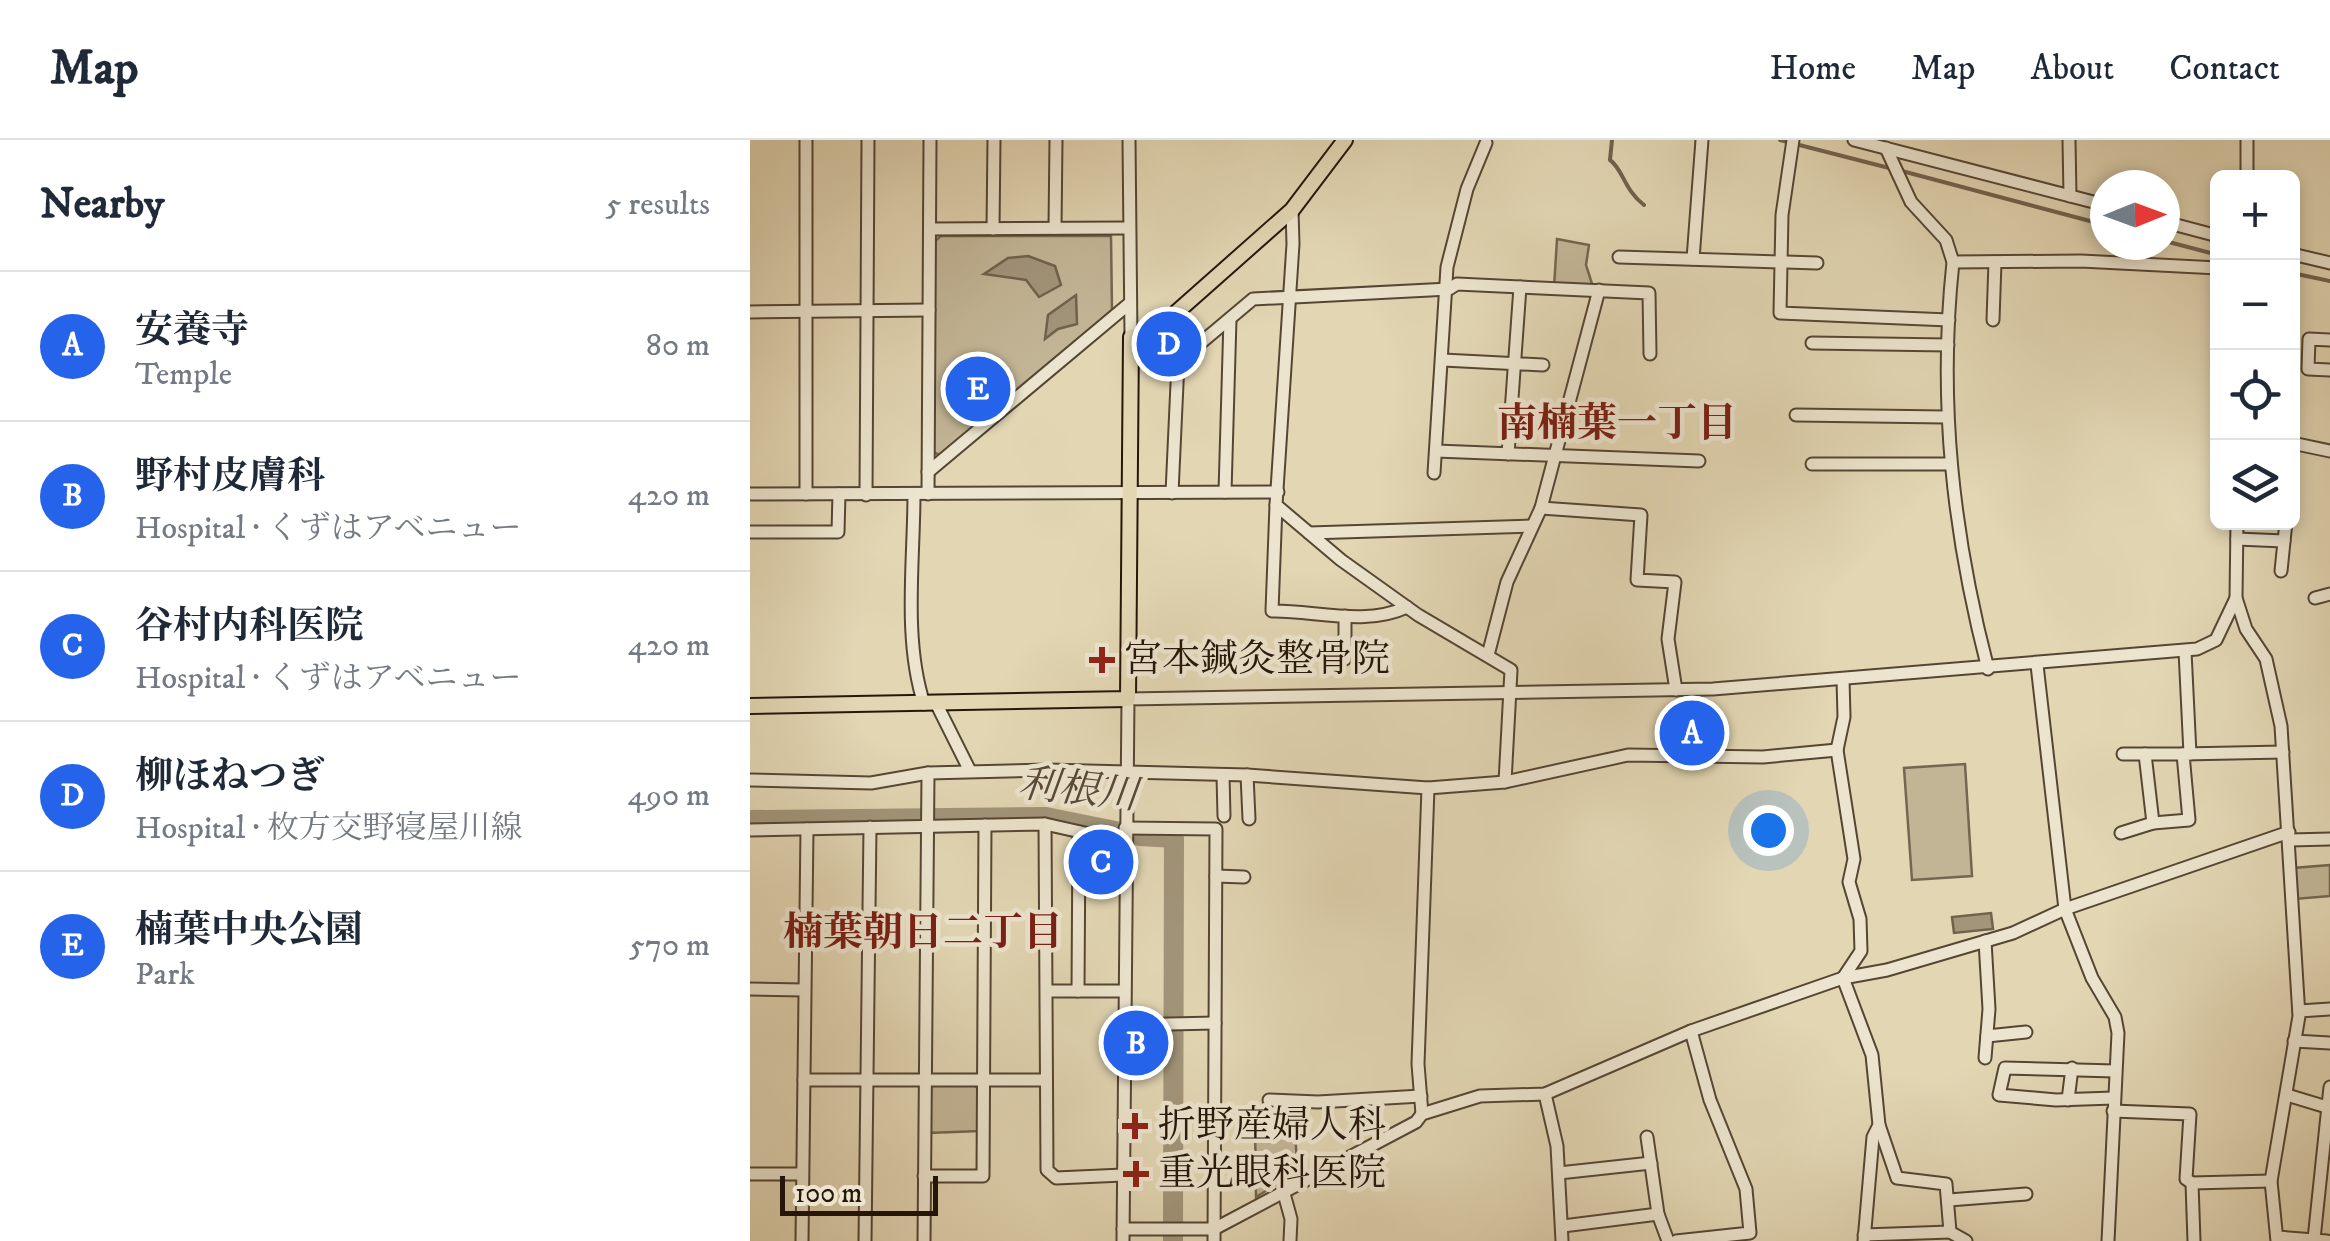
<!DOCTYPE html>
<meta charset="utf-8">
<style>
:root{--surface:#fff;--page:#f6f6f7;--text:#1f2937;--muted:#747a83;--line:#e0e1e3;--accent:#2563eb}
body{margin:0;font-family:"IM FELL DW Pica","Noto Serif JP",serif;background:var(--page);color:var(--text)}
.controls{position:absolute;right:30px;top:30px;display:grid;overflow:hidden;border-radius:15px;box-shadow:0 5px 15px #0003}
.controls button{width:90px;height:90px;display:grid;place-items:center;padding:0;border:0;border-bottom:2px solid var(--line);background:var(--surface);color:var(--text);font:50px sans-serif}
.compass{position:absolute;left:1340px;top:30px;width:90px;height:90px;border-radius:50%;background:var(--surface);box-shadow:0 5px 15px #0003;rotate:89deg}
.scale{position:absolute;left:30px;bottom:25px;width:158px;box-sizing:border-box;padding-left:10px;border:5px solid #26160a;border-top:0;font-size:28px;line-height:35px;white-space:nowrap;color:#26160a;-webkit-text-stroke:8px #ece4ce;paint-order:stroke}
.you{position:absolute;left:1018px;top:690px;width:35px;height:35px;margin:-25px;border:8px solid #fff;border-radius:50%;background:#1a73e8;box-shadow:0 0 0 15px #1a73e833}
.badge{display:grid;place-items:center;width:65px;height:65px;border-radius:50%;background:var(--accent);color:#fff;font-size:32px;font-weight:700}
.pin{position:absolute;translate:-50% -50%;border:5px solid #fff;box-shadow:0 2px 10px #0006}
.list{margin:0;padding:0;list-style:none}
h2{display:flex;justify-content:space-between;align-items:center;height:130px;margin:0;padding:0 40px;font-size:42px}
h2 small{font-size:32px;font-weight:400;color:var(--muted)}
.list li{display:grid;grid-template-columns:65px 1fr auto;gap:30px;align-items:center;box-sizing:border-box;height:150px;padding:0 40px;border-top:2px solid var(--line)}
.list b{display:block;font-size:38px;white-space:nowrap}
.list p{margin:0;font-size:32px;white-space:nowrap;color:var(--muted)}
.list em{font-size:32px;font-style:normal;color:var(--muted)}
.icon{flex:none;width:55px;height:55px;fill:none;stroke:currentColor;stroke-width:2;stroke-linecap:round;stroke-linejoin:round}
.map{position:relative;flex:none;width:1580px;height:1101px;overflow:hidden}
header{display:flex;align-items:center;gap:60px;box-sizing:border-box;height:140px;padding:0 50px;background:var(--surface);border-bottom:2px solid var(--line)}
header strong{font-size:48px}
nav{display:flex;gap:55px;margin-inline-start:auto;font-size:35px}
main{display:flex}
aside{flex:1;background:var(--surface)}
.map>svg:first-child{display:block}
.green{fill:#c2b596;stroke:#746650;stroke-width:2.5}
.water{fill:#a2957a;stroke:#70624d;stroke-width:2.5}
.lines{fill:none;stroke-linecap:round;stroke-linejoin:round}
.stream{stroke:#70624d;stroke-width:4}
.river{stroke:#a2957a;stroke-width:20}
.minor-casing{stroke:#554634;stroke-width:15}
.major-casing{stroke:#26160a;stroke-width:18}
.minor{stroke:#ece4ce;stroke-width:11}
.major{stroke:#e2d6b3;stroke-width:14}
.poi-dot{fill:#8f2418;stroke:#ece4ce;stroke-width:4}
.labels{text-anchor:middle;dominant-baseline:central;stroke-width:9;stroke-linejoin:round;paint-order:stroke}
.poi-label{font-size:38px;fill:#26160a;stroke:#ece4ce;text-anchor:start}
.neighbourhood-label{font-size:40px;font-weight:bold;fill:#7a1f14;stroke:#ece4ce}
.water-label{font-size:40px;font-style:italic;fill:#584937;stroke:#ece4ce}
</style>
<header>
<strong>Map</strong>
<nav><a>Home</a><a>Map</a><a>About</a><a>Contact</a></nav>
</header>
<main>
<aside>
<h2>Nearby<small>5 results</small></h2>
<ul class="list">
<li><span class="badge">A</span><div><b>安養寺</b><p>Temple</p></div><em>80 m</em></li>
<li><span class="badge">B</span><div><b>野村皮膚科</b><p>Hospital · くずはアベニュー</p></div><em>420 m</em></li>
<li><span class="badge">C</span><div><b>谷村内科医院</b><p>Hospital · くずはアベニュー</p></div><em>420 m</em></li>
<li><span class="badge">D</span><div><b>柳ほねつぎ</b><p>Hospital · 枚方交野寝屋川線</p></div><em>490 m</em></li>
<li><span class="badge">E</span><div><b>楠葉中央公園</b><p>Park</p></div><em>570 m</em></li>
</ul>
</aside>
<div class="map">
<svg width="1580" height="1101" viewBox="0 0 1580 1101">
<rect width="100%" height="100%" fill="#e2d6b3"/>
<filter id="stains"><feTurbulence type="fractalNoise" baseFrequency=".002" numOctaves="4"/><feColorMatrix values="0 0 0 0 .2 0 0 0 0 .09 0 0 0 0 .02 0 0 0 .5 -.17"/></filter>
<radialGradient id="worn" r=".72"><stop offset=".6" stop-color="#630" stop-opacity="0"/><stop offset="1" stop-color="#630" stop-opacity=".3"/></radialGradient>
<g class="green">
<polygon points="191,96 361,96 362,170 194,317 183,312 185,101"/>
<polygon points="807,99 839,105 836,125 844,150 804,148"/>
<polygon points="1215,624 1222,736 1162,740 1154,628"/>
<polygon points="1580,725 1580,756 1545,759 1543,728"/>
<polygon points="182,945 224,945 230,950 230,991 178,993 178,949"/>
<polygon points="544,984 548,1031 506,1057 505,985"/>
</g>
<g class="water">
<polygon points="278,116 305,126 311,145 289,157 276,140 234,134 258,118"/>
<polygon points="326,155 327,184 308,189 295,199 298,175"/>
<polygon points="1241,773 1243,789 1204,793 1202,777"/>
</g>
<g class="lines">
<g class="stream">
<path d="M862 0 860 20C873 29 874 50 894 65"/>
<polyline points="1030,0 1143,29"/>
<polyline points="1152,31 1355,85"/>
<polyline points="1415,101 1468,115"/>
<polyline points="1542,133 1580,141"/>
</g>
<polyline class="river" points="0,680 296,677 390,696 424,698 423,1101"/>
<defs>
<g id="minor">
<polyline points="379,0 381,197"/>
<polyline points="1043,0 1032,75 1030,173 1199,180"/>
<polyline points="1104,0 1355,65"/>
<polyline points="1319,0 1320,56"/>
<path d="M1136 8 1161 62 1196 100 1203 122C1188 262 1203 394 1238 529"/>
<polyline points="1497,38 1497,0"/>
<polyline points="542,70 543,104 526,365 591,420 668,475 761,530 755,642"/>
<polyline points="1415,82 1468,96"/>
<polyline points="305,88 306,0"/>
<polyline points="180,89 378,88"/>
<polyline points="243,89 244,0"/>
<polyline points="1542,114 1580,123"/>
<polyline points="869,117 1067,123"/>
<polyline points="943,119 952,0"/>
<polyline points="1203,122 1331,121 1468,128"/>
<polyline points="0,172 179,170"/>
<polyline points="1243,180 1245,122"/>
<polyline points="1580,200 1559,199 1558,229 1580,230"/>
<polyline points="1062,203 1198,205"/>
<polyline points="693,220 793,225"/>
<polyline points="1046,275 1195,277"/>
<polyline points="1542,303 1580,311"/>
<polyline points="686,311 949,321"/>
<polyline points="758,314 770,147"/>
<polyline points="1062,324 1198,324"/>
<polyline points="178,332 380,163"/>
<polyline points="684,333 697,127 717,49 736,3"/>
<polyline points="475,352 480,179"/>
<polyline points="422,353 428,222 503,159 699,149 707,144 899,153 900,214"/>
<polyline points="0,354 528,352"/>
<polyline points="56,354 56,0"/>
<path d="M164 354C164 421 153 499 174 564"/>
<polyline points="178,354 180,0"/>
<polyline points="116,355 118,0"/>
<path d="M526 365 522 471C563 470 615 487 657 467"/>
<polyline points="791,368 891,375 887,440 925,442 918,499 926,550"/>
<polyline points="1487,382 1486,458 1496,489 1516,519 1531,586 1549,876 1521,1041 1527,1101"/>
<polyline points="0,392 88,392 89,354"/>
<polyline points="559,393 781,386"/>
<polyline points="1487,399 1534,401"/>
<polyline points="1531,431 1536,382"/>
<polyline points="1565,458 1580,454"/>
<polyline points="595,476 595,519"/>
<polyline points="1435,511 1440,614"/>
<polyline points="738,515 757,442 791,368 849,150"/>
<polyline points="1287,525 1315,769 1342,838 1365,877 1368,893 1358,1101"/>
<polyline points="1093,539 1094,577 1087,610 1104,719 1099,742 1110,779 1111,811 1093,838"/>
<polyline points="186,563 220,631"/>
<polyline points="1373,614 1433,614"/>
<polyline points="1395,614 1403,683"/>
<polyline points="473,635 474,676"/>
<polyline points="497,635 499,679"/>
<polyline points="0,640 121,643 178,633 298,630 497,635 678,648 755,642 878,615 1013,617 1087,610"/>
<polyline points="295,684 297,1030 306,1038 373,1035"/>
<polyline points="375,688 466,689 464,1101"/>
<polyline points="0,690 295,684 375,702"/>
<polyline points="1371,693 1403,683 1439,680 1433,614 1533,612"/>
<polyline points="1540,700 1580,699"/>
<polyline points="466,736 494,737"/>
<polyline points="1235,801 1239,869 1235,918"/>
<polyline points="1093,838 1122,915 1129,985 1147,1038 1196,1044 1200,1092 1216,1101"/>
<polyline points="0,849 53,850"/>
<polyline points="298,851 373,851"/>
<polyline points="328,851 329,692"/>
<polyline points="1549,871 1580,869"/>
<polyline points="374,885 465,883"/>
<polyline points="1237,896 1276,892"/>
<polyline points="1544,901 1580,903"/>
<polyline points="54,940 296,940"/>
<polyline points="795,954 807,1006 812,1101"/>
<polyline points="1537,955 1580,968"/>
<polyline points="1363,958 1306,960 1249,955 1255,928 1365,931"/>
<polyline points="519,960 568,962 671,956"/>
<polyline points="1318,960 1322,928"/>
<polyline points="1363,971 1440,974 1436,1039 1442,1043 1444,1101"/>
<polyline points="672,974 668,924 678,648"/>
<polyline points="897,997 908,1074 918,1101"/>
<polyline points="809,1033 901,1023"/>
<polyline points="0,1034 52,1034"/>
<polyline points="174,1036 233,1036 235,685"/>
<polyline points="1442,1043 1521,1041"/>
<polyline points="533,1050 541,1079 540,1101"/>
<polyline points="1199,1060 1276,1054"/>
<polyline points="813,1086 908,1074"/>
<polyline points="373,1089 464,1089 666,982 672,974 730,956 795,954 941,891 1093,838 1137,830 1263,793 1315,769 1539,692"/>
<polyline points="1114,1095 1200,1092"/>
<polyline points="1527,1097 1577,1101"/>
<polyline points="1564,1099 1580,947"/>
<polyline points="52,1101 57,689"/>
<polyline points="115,1101 120,687"/>
<polyline points="174,1101 178,633"/>
<polyline points="373,1101 378,559 963,549 1447,509 1466,500 1486,458"/>
<polyline points="926,1101 1000,1093 996,1049 960,960 941,891"/>
<polyline points="1114,1101 1123,997 1129,985"/>
</g>
<polyline id="major" points="0,566 378,559 381,197 402,194 542,70 595,0"/>
</defs>
<use href="#minor" class="minor-casing"/>
<use href="#major" class="major-casing"/>
<use href="#minor" class="minor"/>
<use href="#major" class="major"/>
</g>
<g class="poi-dot">
<path d="M347 505h10v10h10v10h-10v10h-10v-10h-10v-10h10z"/>
<path d="M380 971h10v10h10v10h-10v10h-10v-10h-10v-10h10z"/>
<path d="M381 1019h10v10h10v10h-10v10h-10v-10h-10v-10h10z"/>
</g>
<g class="labels">
<g class="poi-label">
<text x="374" y="520">宮本鍼灸整骨院</text>
<text x="408" y="986">折野産婦人科</text>
<text x="408" y="1034">重光眼科医院</text>
</g>
<g class="neighbourhood-label">
<text x="867" y="285">南楠葉一丁目</text>
<text x="173" y="794">楠葉朝日二丁目</text>
</g>
<g class="water-label">
<text transform="translate(328 651) rotate(6)">利根川</text>
</g>
</g>
<rect width="100%" height="100%" filter="url(#stains)"/>
<rect width="100%" height="100%" fill="url(#worn)"/>
</svg>
<div class="controls">
<button>+</button>
<button>−</button>
<button><svg class="icon" aria-label="locate" viewBox="0 0 24 24"><circle cx="12" cy="12" r="6"/><path d="M12 2v4M12 18v4M2 12h4M18 12h4"/></svg></button>
<button><svg class="icon" aria-label="layers" viewBox="0 0 24 24"><path d="M12 4l9 5-9 5-9-5zM3 14l9 5 9-5"/></svg></button>
</div>
<svg class="compass" viewBox="-18 -18 36 36"><path d="M0-13l5 13h-10z" fill="#e53935"/><path d="M0 13l5-13h-10z" fill="#747a83"/></svg>
<div class="scale">100 m</div>
<div class="you"></div>
<div class="pin badge" style="left:942px;top:593px">A</div>
<div class="pin badge" style="left:386px;top:903px">B</div>
<div class="pin badge" style="left:351px;top:722px">C</div>
<div class="pin badge" style="left:419px;top:204px">D</div>
<div class="pin badge" style="left:228px;top:249px">E</div>
</div>
</main>
